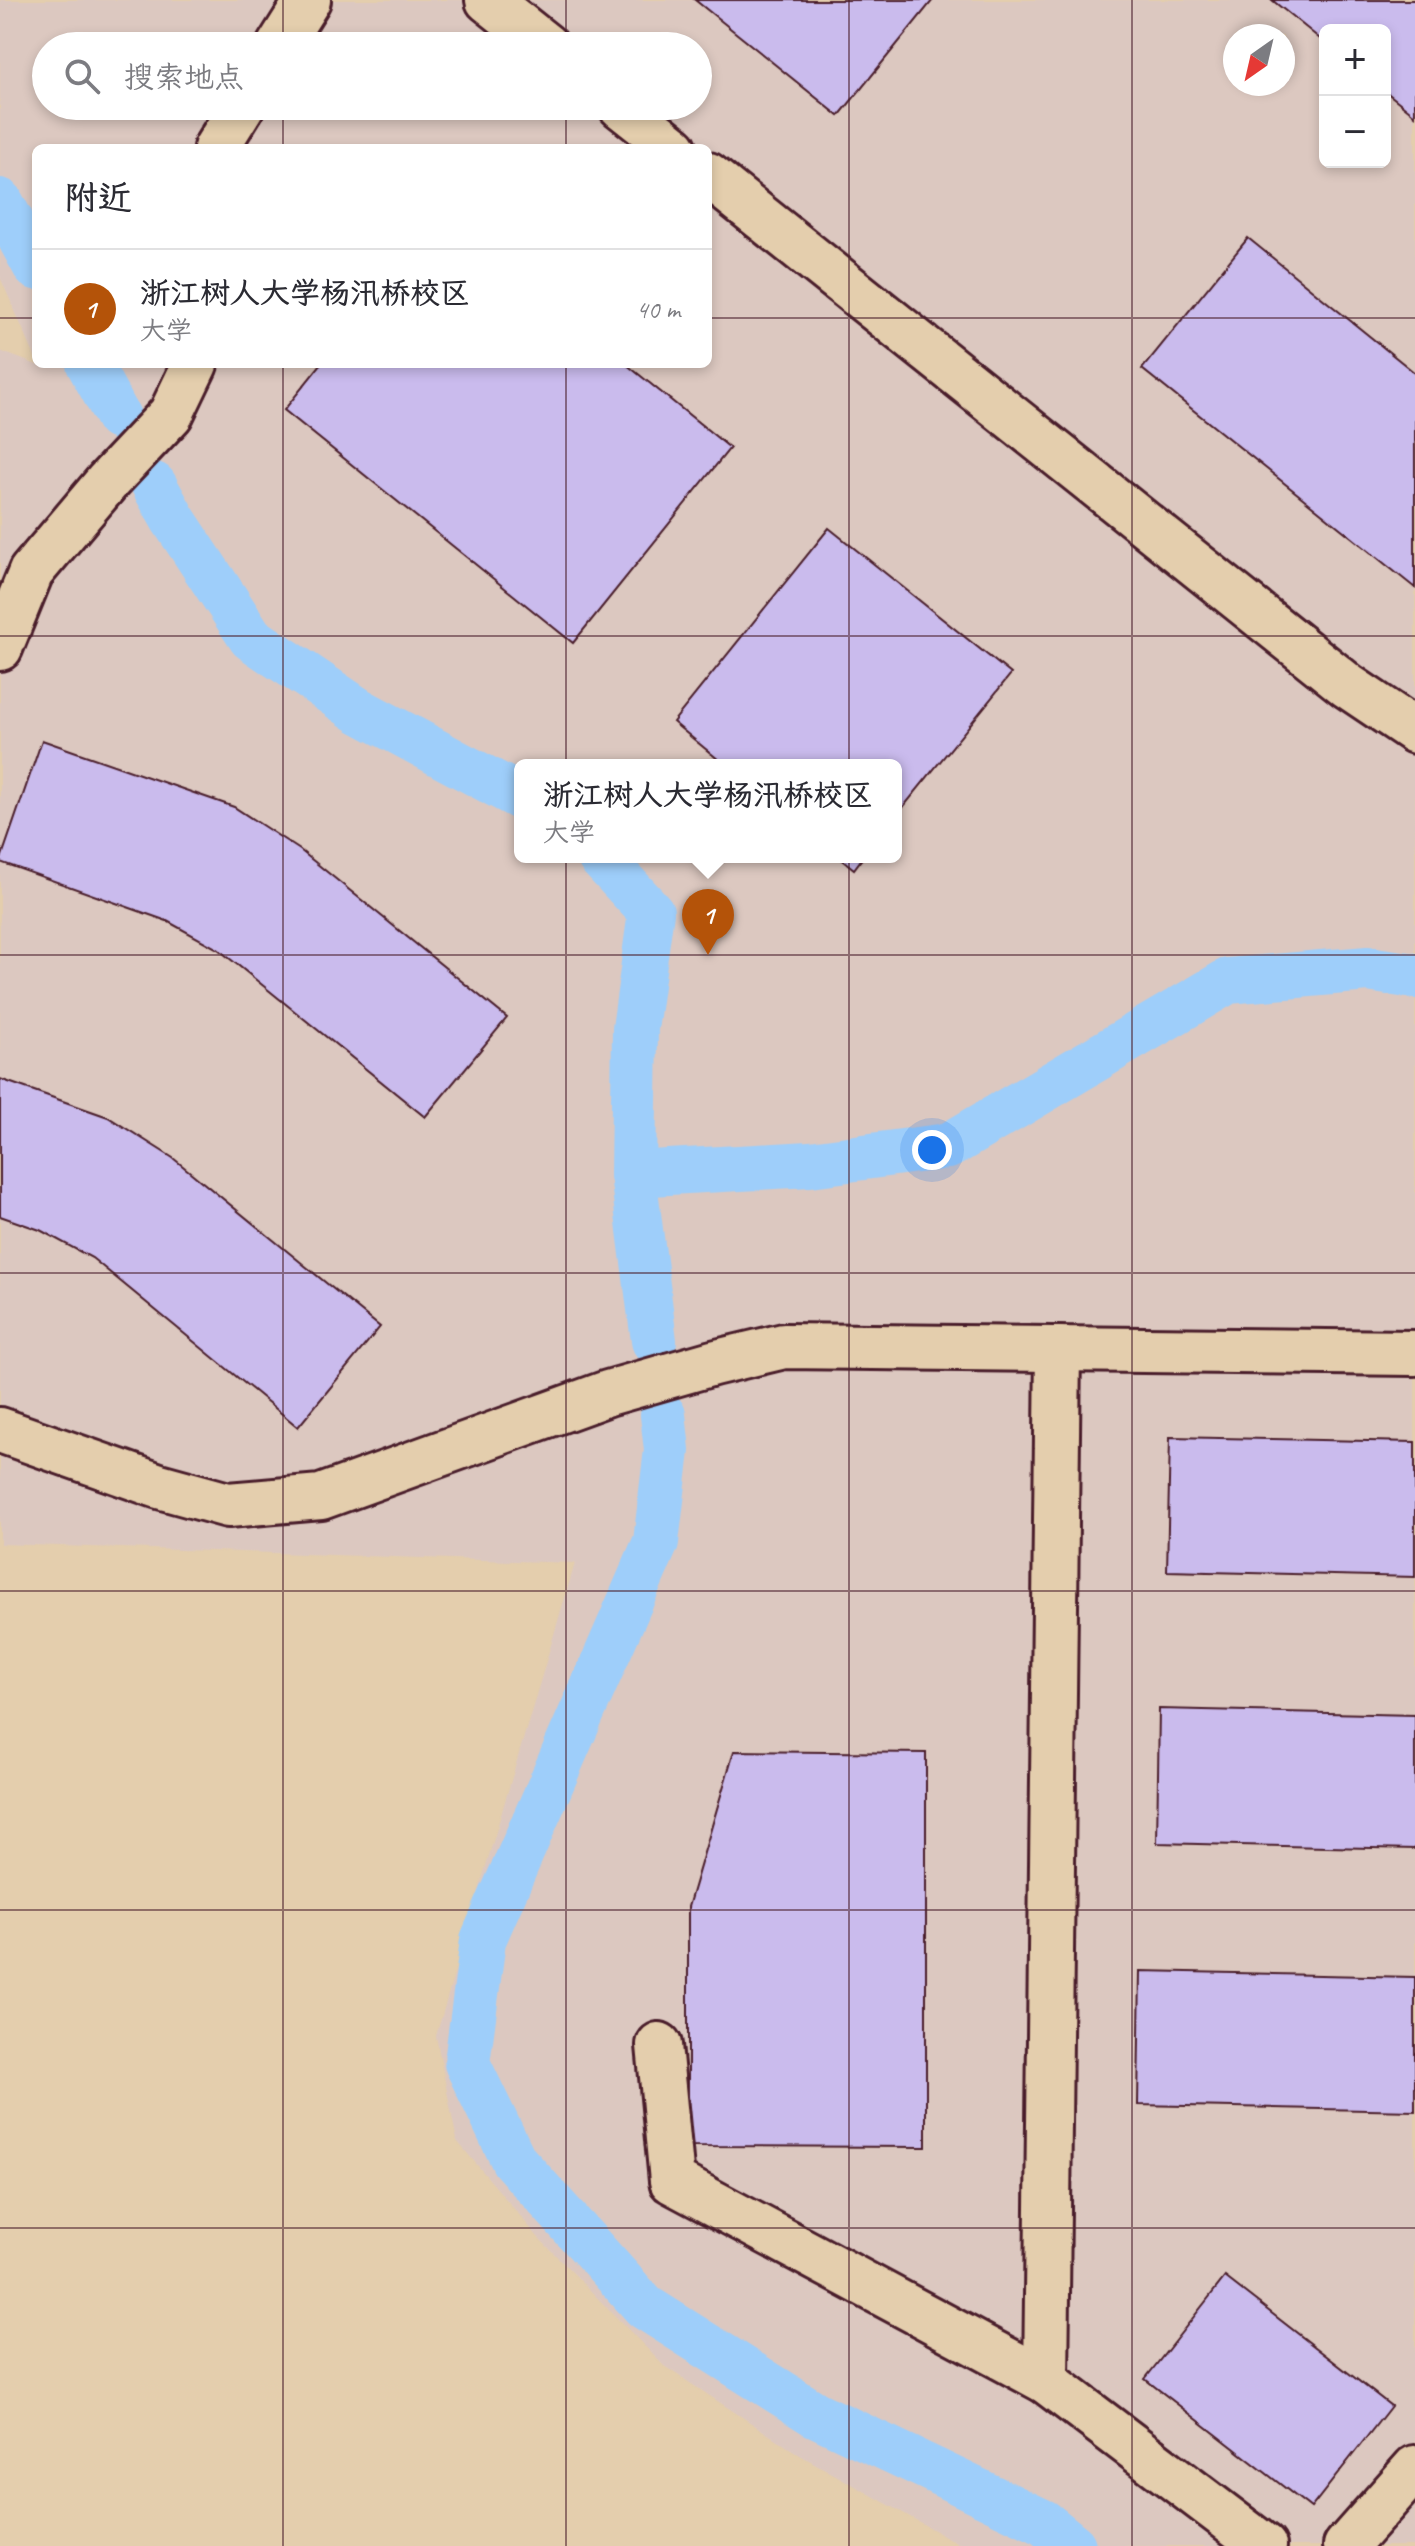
<!DOCTYPE html>
<html lang="zh">
<meta charset="utf-8">
<style>
:root{--surface:#fff;--page:#f7f7f7;--text:#2b2b33;--muted:#7c7c81;--line:#e1e1e2;--accent:#b45309}
body{margin:0;font-family:Caveat,"LXGW WenKai TC",sans-serif;background:var(--page);color:var(--text)}
.controls{position:absolute;right:24px;top:24px;display:grid;overflow:hidden;border-radius:12px;box-shadow:0 4px 12px #0003}
.controls button{width:72px;height:72px;display:grid;place-items:center;padding:0;border:0;border-bottom:2px solid var(--line);background:var(--surface);color:var(--text);font:40px sans-serif}
.compass{position:absolute;left:1223px;top:24px;width:72px;height:72px;border-radius:50%;background:var(--surface);box-shadow:0 4px 12px #0003;rotate:214deg}
.you{position:absolute;left:932px;top:1150px;width:28px;height:28px;margin:-20px;border:6px solid #fff;border-radius:50%;background:#1a73e8;box-shadow:0 0 0 12px #1a73e833}
.badge{display:grid;place-items:center;width:52px;height:52px;border-radius:50%;background:var(--accent);color:#fff;font-size:26px;font-weight:700}
.pin{position:absolute;translate:-50% -66px;filter:drop-shadow(0 2px 4px #0008)}
.pin::after{content:'';position:absolute;top:42px;width:28px;height:24px;background:inherit;clip-path:polygon(0 0,100% 0,50% 100%)}
.popup{position:absolute;left:514px;top:759px;width:388px;height:104px;box-sizing:border-box;display:grid;place-content:center;border-radius:12px;background:var(--surface);filter:drop-shadow(0 2px 6px #0005);font-size:26px;white-space:nowrap;color:var(--muted)}
.popup b{font-size:30px;color:var(--text)}
.popup::after{content:'';position:absolute;left:50%;top:100%;margin-left:-16px;border:16px solid transparent;border-top-color:var(--surface)}
.list{margin:0;padding:0;list-style:none}
h2{display:flex;justify-content:space-between;align-items:center;height:104px;margin:0;padding:0 32px;font-size:34px}
h2 small{font-size:26px;font-weight:400;color:var(--muted)}
.list li{display:grid;grid-template-columns:52px 1fr auto;gap:24px;align-items:center;box-sizing:border-box;height:120px;padding:0 32px;border-top:2px solid var(--line)}
.list b{display:block;font-size:30px;white-space:nowrap}
.list p{margin:0;font-size:26px;white-space:nowrap;color:var(--muted)}
.list em{font-size:26px;font-style:normal;color:var(--muted)}
.icon{flex:none;width:44px;height:44px;fill:none;stroke:currentColor;stroke-width:2;stroke-linecap:round;stroke-linejoin:round}
.map{position:relative;flex:none;width:1415px;height:2546px;overflow:hidden}
.search{position:absolute;background:var(--surface);box-shadow:0 4px 12px #0003;left:32px;top:32px;width:680px;height:88px;display:flex;align-items:center;gap:20px;box-sizing:border-box;padding:0 28px;border-radius:44px;color:var(--muted);font-size:30px}
.panel{position:absolute;background:var(--surface);box-shadow:0 4px 12px #0003;left:32px;top:144px;width:680px;height:224px;border-radius:12px}
.map>svg:first-child{display:block}
.built{fill:#dcc8c0;fill-rule:evenodd}
.lines{fill:none;stroke-linecap:round;stroke-linejoin:round}
.canal{stroke:#9ecefa;stroke-width:46}
.building{fill:#cabbed;stroke:#4a1f2b;stroke-width:2}
.minor-casing{stroke:#4a1f2b;stroke-width:50}
.minor{stroke:#e4cead;stroke-width:44}
.grid{fill:none;stroke:#4a1f2b;stroke-width:2;stroke-opacity:0.55}
</style>
<div class="map">
<svg width="1415" height="2546" viewBox="0 0 1415 2546">
<rect width="100%" height="100%" fill="#e4cead"/>
<filter id="ink" filterUnits="userSpaceOnUse"><feTurbulence type="fractalNoise" baseFrequency=".0125" numOctaves="2"/><feDisplacementMap in="SourceGraphic" scale="16" xChannelSelector="R" yChannelSelector="G"/><feConvolveMatrix kernelMatrix="1 2 1 2 8 2 1 2 1" color-interpolation-filters="sRGB"/></filter>
<g filter="url(#ink)">
<path class="built" d="M0 0H1415V2546H962L800 2455 664 2366 538 2237 457 2141 436 2036 575 1563 0 1544V351L37 365 708 364V148H36V359L0 277ZM1325 30H1385V162H1325ZM1235 36H1283V84H1235ZM46 46H698V106H46ZM520 765H896V857H520Z"/>
<g class="lines">
<g class="canal">
<polyline points="0,201 36,267"/>
<polyline points="89,364 118,417"/>
<polyline points="154,485 173,519 251,638 358,710 520,797"/>
<polyline points="600,857 651,912 635,1029 633,1174 654,1341"/>
<polyline points="633,1174 810,1164 948,1146 1228,981 1368,969 1415,976"/>
<polyline points="663,1415 667,1450 656,1542 483,1940 467,2063 514,2161 645,2307 815,2414 1043,2522 1073,2546"/>
</g>
</g>
<g class="building">
<polygon points="695,0 933,0 839,116"/>
<polygon points="1272,0 1415,0 1415,115 1385,91 1385,30 1325,30 1325,43"/>
<polygon points="1248,238 1415,373 1415,588 1142,369"/>
<polygon points="321,364 626,364 730,448 573,643 284,410"/>
<polygon points="829,528 1011,674 896,816 896,765 725,765 673,722"/>
<polygon points="42,740 234,807 300,850 507,1018 425,1117 218,949 167,921 0,862"/>
<polygon points="839,857 863,857 854,869"/>
<polygon points="0,1079 108,1117 173,1158 380,1327 298,1427 92,1258 40,1230 0,1216"/>
<polygon points="1170,1437 1415,1442 1415,1577 1167,1571"/>
<polygon points="1159,1709 1415,1715 1415,1849 1157,1843"/>
<polygon points="734,1751 926,1753 926,2147 688,2146 688,1907"/>
<polygon points="1140,1971 1415,1977 1415,2111 1138,2105"/>
<polygon points="1225,2277 1391,2406 1311,2508 1145,2379"/>
</g>
<g class="lines">
<defs>
<g id="minor">
<polyline points="488,0 546,46"/>
<polyline points="279,46 308,0"/>
<polyline points="621,106 674,148"/>
<polyline points="216,148 242,106"/>
<polyline points="708,175 1348,686 1415,731"/>
<polyline points="0,648 31,572 108,481 171,414 195,364"/>
<polyline points="0,1430 159,1486 228,1505 321,1497 608,1393 713,1363 784,1346 1415,1353"/>
<polyline points="659,2045 672,2181 1046,2381 1264,2546"/>
<polyline points="1046,2381 1058,1349"/>
<polyline points="1346,2546 1415,2468"/>
</g>
</defs>
<use href="#minor" class="minor-casing"/>
<use href="#minor" class="minor"/>
</g>
</g>
<path class="grid" d="M283 0V46M566 0V46M849 0V2546M1132 0V2546M283 106V148M566 106V148M0 318H36M708 318H1415M283 364V2546M566 364V2546M0 636H1415M0 955H1415M0 1273H1415M0 1591H1415M0 1910H1415M0 2228H1415"/>
</svg>
<div class="controls">
<button>+</button>
<button>−</button>
</div>
<svg class="compass" viewBox="-18 -18 36 36"><path d="M0-13l5 13h-10z" fill="#e53935"/><path d="M0 13l5-13h-10z" fill="#7c7c81"/></svg>
<div class="you"></div>
<div class="pin badge" style="left:708px;top:955px">1</div>
<div class="popup"><b>浙江树人大学杨汛桥校区</b>大学</div>
<div class="search"><svg class="icon" aria-label="search" viewBox="0 0 24 24"><circle cx="10" cy="10" r="6"/><path d="M15 15l6 6"/></svg>搜索地点</div>
<section class="panel">
<h2>附近<small></small></h2>
<ul class="list">
<li><span class="badge">1</span><div><b>浙江树人大学杨汛桥校区</b><p>大学</p></div><em>40 m</em></li>
</ul>
</section>
</div>
